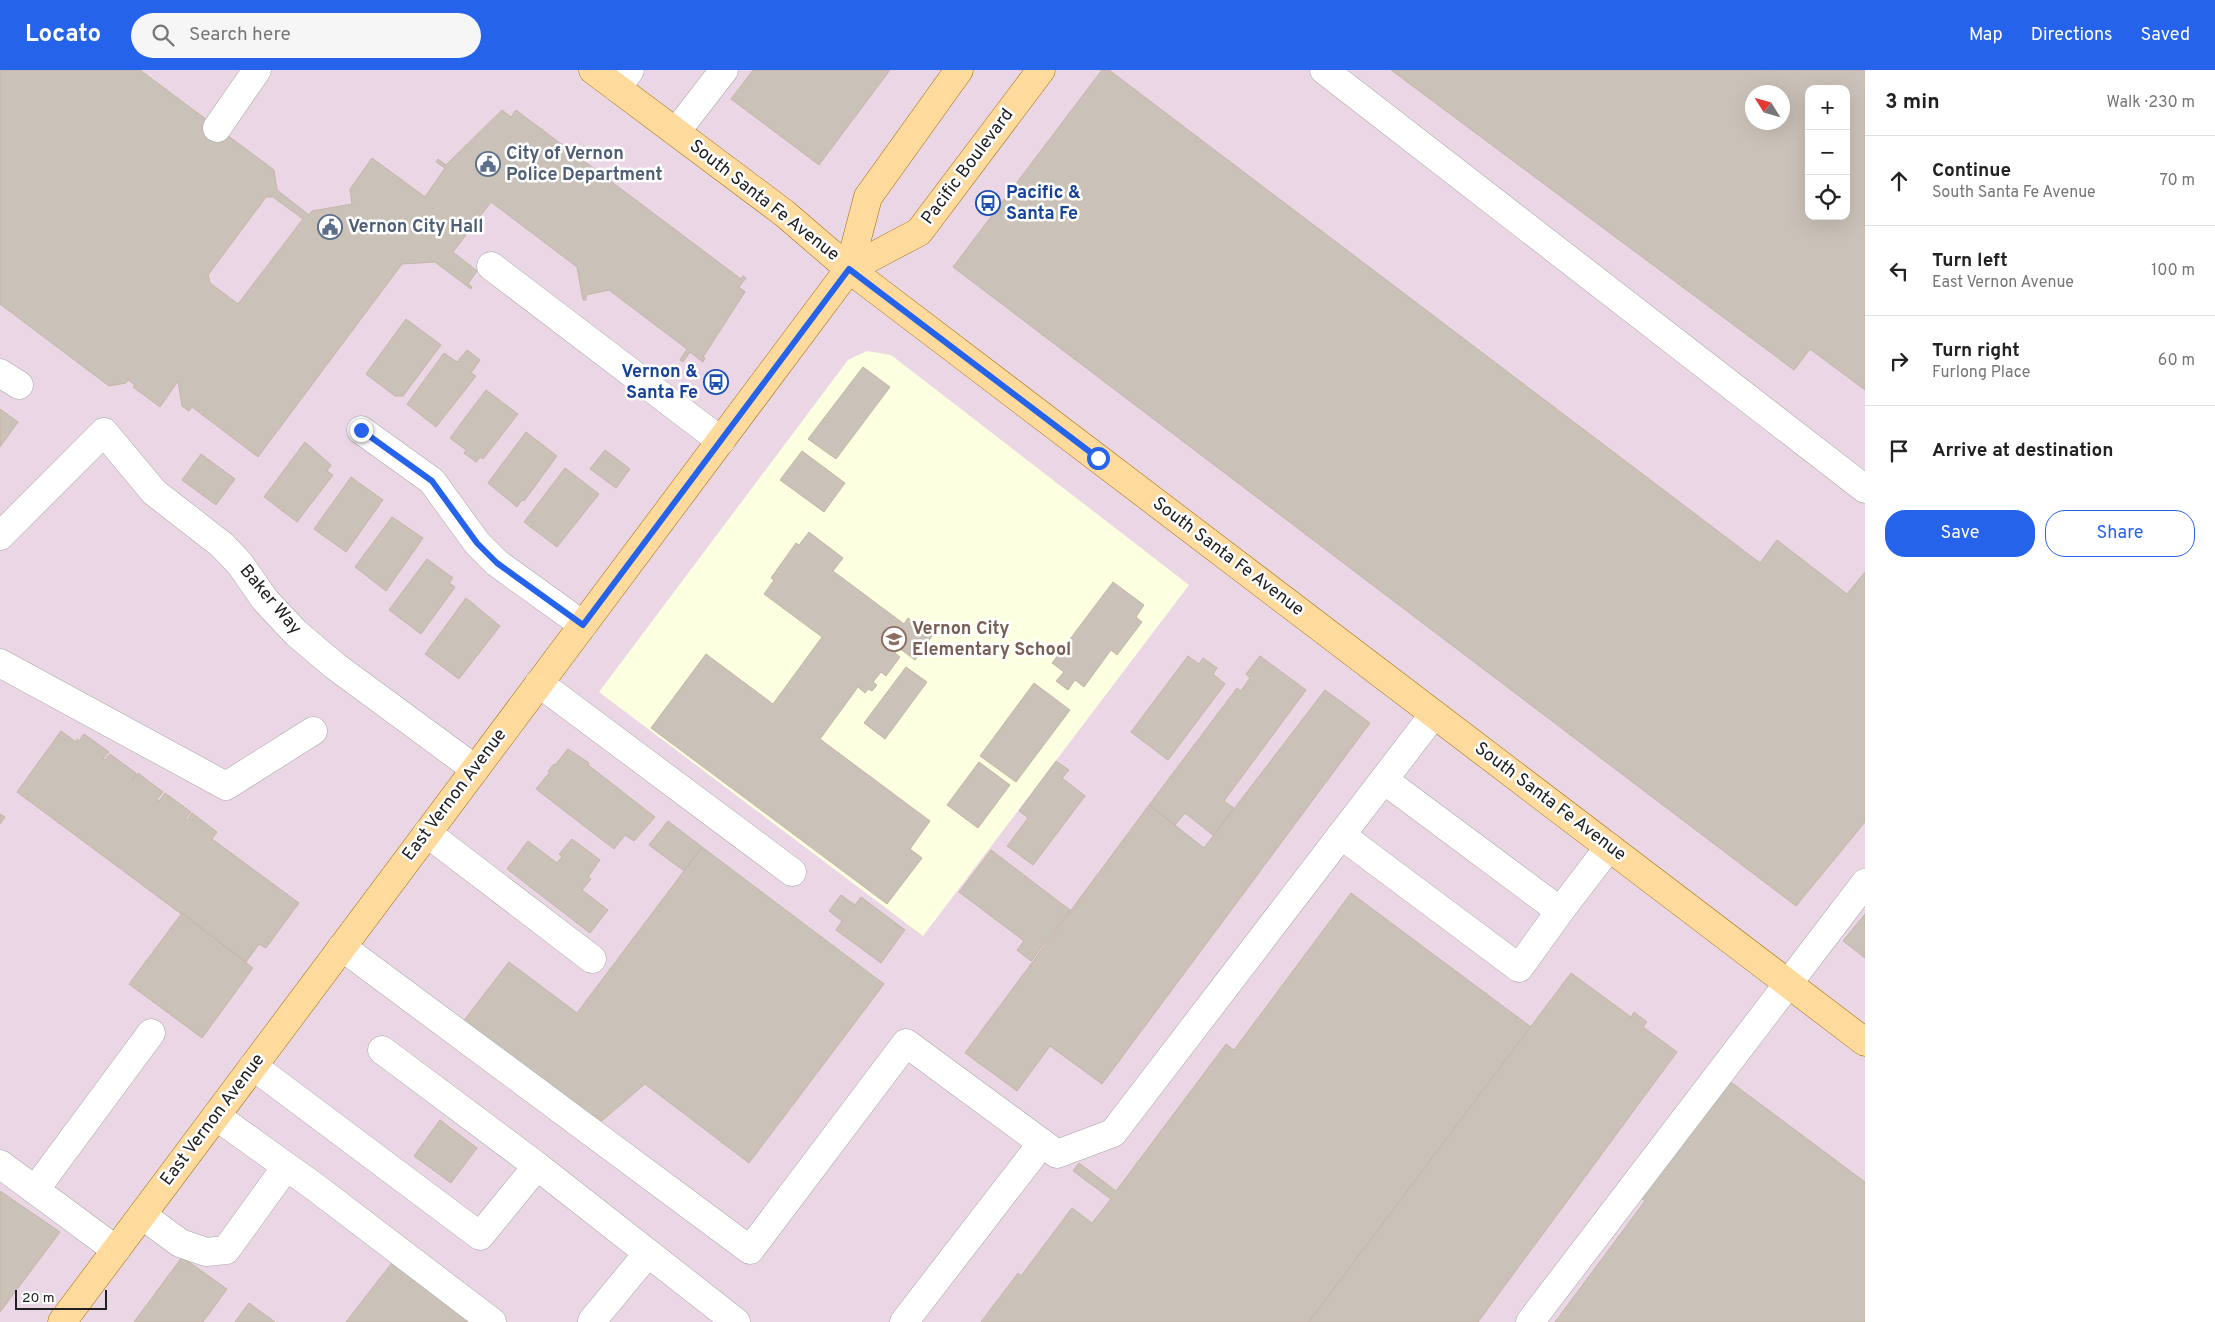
<!DOCTYPE html>
<meta charset="utf-8">
<style>
:root{--surface:#fff;--page:#f6f6f6;--text:#222;--muted:#767676;--line:#e0e0e0;--accent:#2563eb}
body{margin:0;font-family:Overpass,sans-serif;background:var(--page);color:var(--text)}
.controls{position:absolute;right:15px;top:15px;display:grid;overflow:hidden;border-radius:10px;box-shadow:0 5px 20px #0002}
.controls button{width:45px;height:45px;display:grid;place-items:center;padding:0;border:0;border-bottom:1px solid var(--line);background:var(--surface);color:var(--text);font:25px sans-serif}
.compass{position:absolute;left:1745px;top:15px;width:45px;height:45px;border-radius:50%;background:var(--surface);box-shadow:0 5px 20px #0002;rotate:307deg}
.scale{position:absolute;left:15px;bottom:12px;width:92px;box-sizing:border-box;padding-left:5px;border:2px solid #202020;border-top:0;font-size:14px;line-height:18px;white-space:nowrap;color:#202020;-webkit-text-stroke:4px #fff;paint-order:stroke}
.stop{position:absolute;width:15px;height:15px;margin:-11px;border:4px solid #2563eb;border-radius:50%;background:#fff}
.stop.end{background:#2563eb;border-color:#fff;box-shadow:0 1px 5px #0008}
.list{margin:0;padding:0;list-style:none}
h2{display:flex;justify-content:space-between;align-items:center;height:65px;margin:0;padding:0 20px;font-size:21px}
h2 small{font-size:16px;font-weight:400;color:var(--muted)}
.list li{display:grid;grid-template-columns:32px 1fr auto;gap:15px;align-items:center;box-sizing:border-box;height:90px;padding:0 20px;border-top:1px solid var(--line)}
.list b{display:block;font-size:19px;white-space:nowrap}
.list p{margin:0;font-size:16px;white-space:nowrap;color:var(--muted)}
.list em{font-size:16px;font-style:normal;color:var(--muted)}
.actions{display:flex;gap:10px;padding:15px 20px}
.actions a{flex:1;padding:11px 0;border:1px solid var(--accent);border-radius:20px;text-align:center;font-size:18px;color:var(--accent)}
.actions .main{background:var(--accent);color:#fff}
.icon{flex:none;width:28px;height:28px;fill:none;stroke:currentColor;stroke-width:2;stroke-linecap:round;stroke-linejoin:round}
.map{position:relative;flex:none;width:1865px;height:1252px;overflow:hidden}
header{display:flex;align-items:center;gap:30px;box-sizing:border-box;height:70px;padding:0 25px;background:var(--accent);color:#fff}
header strong{font-size:24px}
nav{display:flex;gap:28px;margin-inline-start:auto;font-size:18px}
.search{width:350px;height:45px;background:var(--page);display:flex;align-items:center;gap:12px;box-sizing:border-box;padding:0 18px;border-radius:28px;color:var(--muted);font-size:19px}
main{display:flex}
aside{flex:1;background:var(--surface)}
.map>svg:first-child{display:block}
.industrial{fill:#ebd6e6;fill-rule:evenodd}
.education{fill:#fdffe1}
.building{fill:#cac1b8;stroke:#c5b5a6;fill-rule:evenodd}
.lines{fill:none;stroke-linecap:round;stroke-linejoin:round}
.minor-casing{stroke:#a7a7a7;stroke-width:29}
.major-casing{stroke:#9c7000;stroke-width:29}
.minor{stroke:#fff;stroke-width:28}
.major{stroke:#ffda9d;stroke-width:28}
.route{stroke:#2563eb;stroke-width:6}
.labels{text-anchor:middle;dominant-baseline:central;stroke-width:5;stroke-linejoin:round;paint-order:stroke}
.service-label{font-size:18px;font-weight:bold;fill:#4e5e75;stroke:#fff;text-anchor:start}
.street-label{font-size:18px;fill:#202020;stroke:#fff}
.transit-label{font-size:18px;font-weight:bold;fill:#164399;stroke:#fff;text-anchor:start}
.education-label{font-size:18px;font-weight:bold;fill:#785e54;stroke:#fff;text-anchor:start}
</style>
<header>
<strong>Locato</strong>
<div class="search"><svg class="icon" aria-label="search" viewBox="0 0 24 24"><circle cx="10" cy="10" r="6"/><path d="M15 15l6 6"/></svg>Search here</div>
<nav><a>Map</a><a>Directions</a><a>Saved</a></nav>
</header>
<main>
<div class="map">
<svg width="1865" height="1252" viewBox="0 0 1865 1252">
<rect width="100%" height="100%" fill="#f1eee5"/>
<path class="industrial" d="M0 0H1865V1252H0ZM1809 19H1846V146H1809ZM1752 22H1782V52H1752Z"/>
<polygon class="education" points="867,281 891,285 1189,515 923,866 599,622 848,290"/>
<g class="building">
<path d="M0 0H140L274 100 277 120 309 145 312 141 352 134 350 119 372 88 425 127 445 98 436 92 438 89 446 95 502 40 511 47 516 40 741 209 743 206 746 208 739 217 745 222 703 287 705 288 703 292 690 282 683 292 680 290 687 279 609 220 586 225V230H583L577 197 491 132 453 182 477 201 468 214 472 217 471 219 435 192 402 194 258 387 192 337 189 341 182 336 178 311 160 337 133 317 135 315 128 310 126 313 109 316 0 234ZM266 127H273L303 149 238 234 210 213 208 205Z"/>
<polygon points="753,0 890,0 819,95 731,29"/>
<polygon points="1102,0 1109,0 1760,493 1777,470 1847,524 1865,502 1865,752 1796,836 953,197"/>
<path d="M1391 0H1865V320L1810 279 1794 300ZM1809 19H1846V146H1809ZM1752 22H1782V52H1752Z"/>
<polygon points="406,249 441,275 403,326 395,326 366,304"/>
<polygon points="467,280 480,290 471,303 476,306 436,357 407,334 444,283 457,292"/>
<polygon points="863,297 890,317 836,389 808,369"/>
<polygon points="486,320 518,344 483,389 480,387 476,392 464,383 466,380 450,368"/>
<polygon points="0,339 18,352 0,377"/>
<polygon points="526,362 557,386 524,431 522,430 517,437 488,413"/>
<polygon points="305,372 331,395 327,401 333,405 297,452 264,427"/>
<polygon points="605,380 630,399 616,418 590,399"/>
<polygon points="802,381 845,413 824,442 780,410"/>
<polygon points="201,384 235,409 216,435 182,410"/>
<polygon points="565,398 599,424 557,477 524,452"/>
<polygon points="351,407 383,430 346,482 314,459"/>
<polygon points="392,447 423,468 386,521 355,497"/>
<polygon points="809,462 843,488 833,501 904,554 908,548 932,566 915,590 899,578 895,583 900,587 886,606 881,602 873,612 877,615 872,621 868,619 865,623 858,617 820,669 930,751 910,779 922,788 887,834 651,658 706,584 773,634 822,567 764,524 774,510 771,508 796,473 799,475"/>
<polygon points="427,489 453,508 449,513 455,517 421,564 389,540"/>
<polygon points="1113,512 1144,535 1136,547 1142,552 1117,585 1111,580 1084,617 1075,610 1068,620 1056,611 1064,602 1052,593"/>
<polygon points="466,528 500,556 459,609 425,584"/>
<polygon points="1188,586 1199,594 1203,588 1217,598 1213,604 1225,614 1168,690 1131,662"/>
<polygon points="1260,586 1306,620 1224,731 1234,738 1214,766 1185,743 1175,755 1149,735 1237,618 1241,621 1250,608 1246,604"/>
<polygon points="906,597 927,612 885,669 864,653"/>
<polygon points="1034,613 1070,640 1016,712 980,686"/>
<polygon points="1325,620 1370,653 1102,1014 1050,976 1017,1021 965,983 1149,735 1204,778"/>
<polygon points="61,661 76,672 77,669 79,671 84,664 109,682 103,689 105,690 110,684 136,703 132,710 138,703 163,722 157,729 159,731 165,723 191,742 185,749 187,750 192,743 217,762 212,769 299,833 266,878 259,874 246,892 17,722"/>
<polygon points="568,679 589,693 588,695 655,747 634,771 625,765 614,779 536,719 550,702 548,701 554,694 555,695"/>
<polygon points="1056,691 1069,700 1062,708 1085,726 1033,795 1007,776 1028,748 1019,741"/>
<polygon points="979,692 1010,715 978,758 947,735"/>
<polygon points="0,744 5,747 0,754"/>
<polygon points="668,751 702,777 684,801 649,775"/>
<polygon points="572,769 600,790 588,807 591,809 582,820 608,840 590,863 507,799 528,771 557,793 562,787 559,784"/>
<polygon points="702,777 884,914 749,1093 645,1014 597,1055 462,953 509,892 577,943"/>
<polygon points="991,780 1070,840 1031,891 1017,880 1024,871 959,822"/>
<polygon points="1351,823 1531,957 1309,1252 981,1252 1018,1203 1021,1206 1072,1138 1092,1153 1111,1129 1073,1101 1079,1093 1116,1121 1226,974 1234,980"/>
<polygon points="841,825 855,835 861,827 905,860 881,893 836,860 842,851 829,841"/>
<polygon points="182,843 253,898 202,968 129,914"/>
<polygon points="1865,844 1865,888 1843,871"/>
<polygon points="1571,903 1631,947 1634,942 1647,952 1643,957 1677,982 1478,1252 1309,1252"/>
<polygon points="1728,1010 1865,1112 1865,1252 1555,1252 1645,1131 1641,1128"/>
<polygon points="440,1050 477,1078 451,1113 414,1086"/>
<polygon points="0,1121 60,1162 0,1242"/>
<polygon points="182,1187 227,1219 203,1252 134,1252"/>
<polygon points="395,1189 477,1252 346,1252"/>
<polygon points="249,1233 275,1252 235,1252"/>
</g>
<g class="lines">
<defs>
<g id="minor">
<polyline points="1324,0 1865,419"/>
<polyline points="617,18 630,0"/>
<polyline points="217,58 257,0"/>
<polyline points="676,62 724,0"/>
<polyline points="491,196 721,371"/>
<polyline points="0,303 19,315"/>
<polyline points="361,360 432,411 477,473 497,493 583,555"/>
<polyline points="0,466 104,362 154,422 222,475 240,494 265,530 296,563 335,596 475,699"/>
<polyline points="0,593 226,716 313,661"/>
<polyline points="539,613 792,802"/>
<polyline points="427,763 592,889"/>
<polyline points="1341,765 1519,898 1560,841 1384,710"/>
<polyline points="1560,841 1609,777"/>
<polyline points="342,877 750,1180 906,973 1057,1084 1113,1063 1434,644"/>
<polyline points="382,980 537,1096 736,1252"/>
<polyline points="253,996 480,1166 537,1096"/>
<polyline points="216,1046 315,1117 492,1252"/>
<polyline points="0,1094 116,1180"/>
<polyline points="35,1120 151,963"/>
<polyline points="142,1145 180,1173 206,1182 226,1180 286,1097"/>
<polyline points="594,1252 592,1251 648,1183"/>
<polyline points="904,1252 1042,1073"/>
<polyline points="1530,1252 1865,813"/>
</g>
<g id="major">
<polyline points="593,0 784,143 849,199 1865,972"/>
<polyline points="849,199 919,162 1041,0"/>
<polyline points="62,1252 849,199 868,127 959,0"/>
</g>
</defs>
<use href="#minor" class="minor-casing"/>
<use href="#major" class="major-casing"/>
<use href="#minor" class="minor"/>
<use href="#major" class="major"/>
</g>
<g class="lines">
<polyline class="route" points="361,360 432,411 477,473 497,493 583,555 849,199 1098,388"/>
</g>
<defs>
<symbol id="civic-ring" viewBox="-11 -11 22 22"><circle r="9.5" fill="#fff" stroke="#5c6f8a" stroke-width="1.5"/><path d="M-.6-6.5H3V-4.5H.6V-3L4-1V1h2V6H-6V1h2V-1L-.6-3ZM-1.2 2.5V6h2.4V2.5Z" fill="#5c6f8a"/></symbol>
<symbol id="bus-ring" viewBox="-11 -11 22 22"><circle r="9.5" fill="#fff" stroke="#1a4fb4" stroke-width="1.5"/><path d="M-5-6H5V4H4V6H2V4H-2V6H-4V4H-5ZM-3.5-4V0h7V-4ZM-3.5 1.2v1.5H-2V1.2ZM2 1.2v1.5H3.5V1.2Z" fill="#1a4fb4"/></symbol>
<symbol id="school-ring" viewBox="-11 -11 22 22"><circle r="9.5" fill="#fff" stroke="#8d6e63" stroke-width="1.5"/><path d="M0-5L7-2L0 1L-7-2ZM-4 1L0 2.5L4 1V4Q0 6-4 4Z" fill="#8d6e63"/></symbol>
</defs>
<g fill-rule="evenodd">
<use href="#civic-ring" x="474" y="80" width="28" height="28"/>
<use href="#bus-ring" x="974" y="119" width="28" height="28"/>
<use href="#civic-ring" x="316" y="143" width="28" height="28"/>
<use href="#bus-ring" x="702" y="298" width="28" height="28"/>
<use href="#school-ring" x="880" y="555" width="28" height="28"/>
</g>
<g class="labels">
<g class="service-label">
<text x="506" y="84">City of Vernon<tspan x="506" dy="21">Police Department</tspan></text>
<text x="348" y="157">Vernon City Hall</text>
</g>
<g class="street-label">
<text transform="translate(968 97) rotate(-53)">Pacific Boulevard</text>
<text transform="translate(764 131) rotate(38)">South Santa Fe Avenue</text>
<text transform="translate(1228 487) rotate(37)">South Santa Fe Avenue</text>
<text transform="translate(270 530) rotate(50)">Baker Way</text>
<text transform="translate(455 725) rotate(-53)">East Vernon Avenue</text>
<text transform="translate(1550 732) rotate(37)">South Santa Fe Avenue</text>
<text transform="translate(213 1050) rotate(-53)">East Vernon Avenue</text>
</g>
<g class="transit-label">
<text x="1006" y="123">Pacific &amp;<tspan x="1006" dy="21">Santa Fe</tspan></text>
<text x="698" y="302" text-anchor="end">Vernon &amp;<tspan x="698" dy="21">Santa Fe</tspan></text>
</g>
<g class="education-label">
<text x="912" y="559">Vernon City<tspan x="912" dy="21">Elementary School</tspan></text>
</g>
</g>
</svg>
<div class="controls">
<button>+</button>
<button>−</button>
<button><svg class="icon" aria-label="locate" viewBox="0 0 24 24"><circle cx="12" cy="12" r="6"/><path d="M12 2v4M12 18v4M2 12h4M18 12h4"/></svg></button>
</div>
<svg class="compass" viewBox="-18 -18 36 36"><path d="M0-13l5 13h-10z" fill="#e53935"/><path d="M0 13l5-13h-10z" fill="#767676"/></svg>
<div class="scale">20 m</div>
<div class="stop" style="left:1098px;top:388px"></div>
<div class="stop end" style="left:361px;top:360px"></div>
</div>
<aside>
<h2>3 min<small>Walk · 230 m</small></h2>
<ul class="list">
<li><svg class="icon" aria-label="ahead" viewBox="0 0 24 24"><path d="M12 20V5M6 11l6-6 6 6"/></svg><div><b>Continue</b><p>South Santa Fe Avenue</p></div><em>70 m</em></li>
<li><svg class="icon" aria-label="left" viewBox="0 0 24 24"><path d="M17 20v-9H6M10 6l-5 5 5 5"/></svg><div><b>Turn left</b><p>East Vernon Avenue</p></div><em>100 m</em></li>
<li><svg class="icon" aria-label="right" viewBox="0 0 24 24"><path d="M7 20v-9h11M14 6l5 5-5 5"/></svg><div><b>Turn right</b><p>Furlong Place</p></div><em>60 m</em></li>
<li><svg class="icon" aria-label="arrive" viewBox="0 0 24 24"><path d="M6 21V4h12l-3 4 3 4H6"/></svg><div><b>Arrive at destination</b></div></li>
</ul>
<div class="actions"><a class="main">Save</a><a>Share</a></div>
</aside>
</main>
